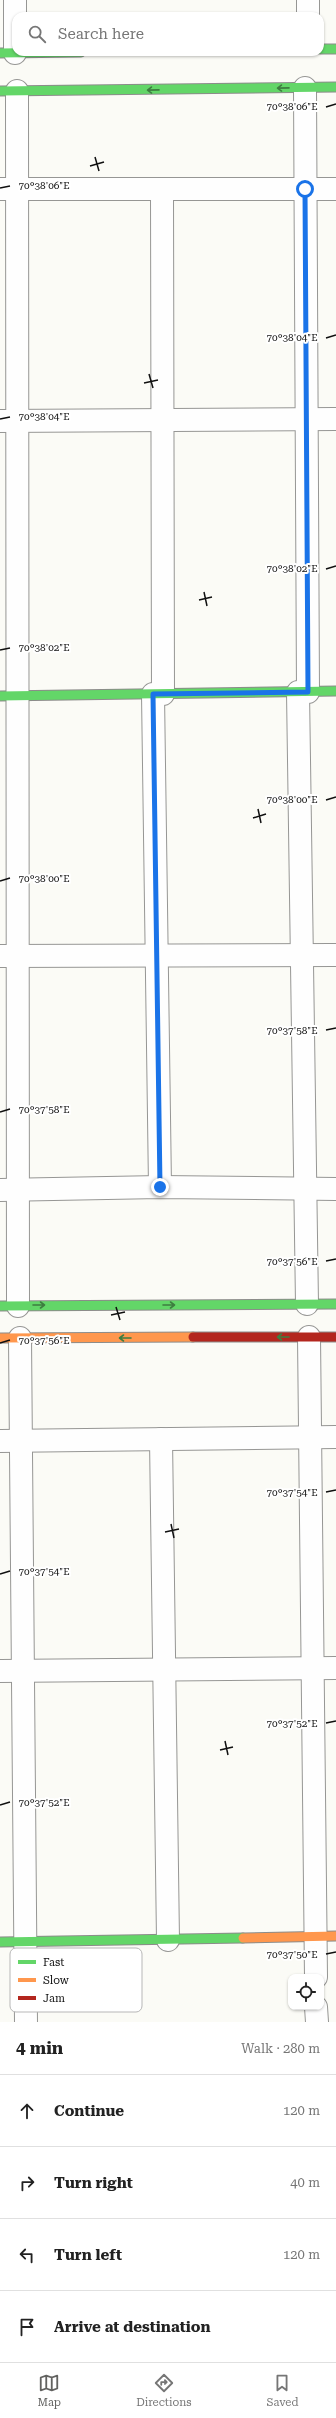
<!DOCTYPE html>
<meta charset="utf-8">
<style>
:root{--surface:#fff;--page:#f6f6f6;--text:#222;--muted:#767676;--line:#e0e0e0;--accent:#626260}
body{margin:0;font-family:"Roboto Serif",serif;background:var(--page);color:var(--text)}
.controls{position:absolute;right:12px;bottom:12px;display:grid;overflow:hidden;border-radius:8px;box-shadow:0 1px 3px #0004}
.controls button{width:36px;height:36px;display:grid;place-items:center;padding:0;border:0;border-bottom:1px solid var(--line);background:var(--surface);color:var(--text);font:20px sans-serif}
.stop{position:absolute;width:12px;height:12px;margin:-9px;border:3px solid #1a73e8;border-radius:50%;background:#fff}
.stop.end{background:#1a73e8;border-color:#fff;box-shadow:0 1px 4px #0008}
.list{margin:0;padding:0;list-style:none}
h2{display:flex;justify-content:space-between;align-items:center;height:52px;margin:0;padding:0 16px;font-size:17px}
h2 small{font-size:13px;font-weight:400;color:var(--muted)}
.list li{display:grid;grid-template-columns:26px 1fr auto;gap:12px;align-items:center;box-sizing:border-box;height:72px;padding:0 16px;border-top:1px solid var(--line)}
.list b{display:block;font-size:15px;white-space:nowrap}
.list em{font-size:13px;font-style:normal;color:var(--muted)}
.icon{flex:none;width:22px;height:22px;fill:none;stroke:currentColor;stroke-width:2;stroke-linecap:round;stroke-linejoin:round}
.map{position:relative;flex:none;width:336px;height:2022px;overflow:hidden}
.search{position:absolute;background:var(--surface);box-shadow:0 1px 3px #0004;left:12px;right:12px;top:12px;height:44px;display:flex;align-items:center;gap:10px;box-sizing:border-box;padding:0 14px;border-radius:12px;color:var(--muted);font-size:15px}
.sheet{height:340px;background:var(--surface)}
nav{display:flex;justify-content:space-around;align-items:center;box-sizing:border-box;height:56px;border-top:1px solid var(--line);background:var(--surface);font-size:11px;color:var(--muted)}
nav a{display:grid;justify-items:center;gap:2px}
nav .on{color:var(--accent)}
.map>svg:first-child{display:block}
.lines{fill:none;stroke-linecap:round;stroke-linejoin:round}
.street-casing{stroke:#969694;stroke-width:24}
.fast-casing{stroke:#8c8c8a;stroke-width:11}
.slow-casing{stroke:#8c8c8a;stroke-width:11}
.jam-casing{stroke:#8c8c8a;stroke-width:11}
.street{stroke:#fefefe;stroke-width:22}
.fast{stroke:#63d668;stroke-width:9}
.slow{stroke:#ff974d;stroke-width:9}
.jam{stroke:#b3261e;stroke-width:9}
.oneway{stroke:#3e7d40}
.route{stroke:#1a73e8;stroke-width:5}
.ticks{fill:none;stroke:#101010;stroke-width:1.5}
.key{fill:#fff;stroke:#b7b7b7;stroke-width:1}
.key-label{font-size:11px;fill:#101010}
.ticks-label{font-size:10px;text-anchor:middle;fill:#101010;stroke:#fff;stroke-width:4;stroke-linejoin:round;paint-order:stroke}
</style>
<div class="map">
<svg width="336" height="2022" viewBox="0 0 336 2022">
<rect width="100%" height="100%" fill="#fbfbf6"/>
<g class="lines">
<defs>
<g id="street">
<polyline points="15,0 15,53"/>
<polyline points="308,0 308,16"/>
<polyline points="305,88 308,692"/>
<polyline points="17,91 18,1306"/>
<polyline points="0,189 336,189"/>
<polyline points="162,189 163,694"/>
<polyline points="0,421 336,419"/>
<polyline points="298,692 307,1304"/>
<polyline points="153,694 160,1187"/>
<polyline points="0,956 336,955"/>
<polyline points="0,1190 160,1187 336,1189"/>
<polyline points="309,1337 316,1977"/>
<polyline points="20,1338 26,2022"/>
<polyline points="161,1439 168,1940"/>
<polyline points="0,1441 336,1437"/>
<polyline points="0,1671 336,1668"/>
<polyline points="316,2007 317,2022"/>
</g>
<g id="fast">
<polyline points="320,49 336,49"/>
<polyline points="0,53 81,52"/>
<polyline points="0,91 336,87"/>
<polyline points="0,696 336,691"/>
<polyline points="0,1306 336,1304"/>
<polyline points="0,1942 243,1938"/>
</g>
<g id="slow">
<polyline points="0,1338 193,1337"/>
<polyline points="243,1938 336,1936"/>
</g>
<polyline id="jam" points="193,1337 336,1337"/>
</defs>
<use href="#street" class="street-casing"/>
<use href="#fast" class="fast-casing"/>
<use href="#slow" class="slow-casing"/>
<use href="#jam" class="jam-casing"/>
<use href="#street" class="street"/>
<use href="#fast" class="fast"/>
<use href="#slow" class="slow"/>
<use href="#jam" class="jam"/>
</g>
<defs><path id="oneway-shaft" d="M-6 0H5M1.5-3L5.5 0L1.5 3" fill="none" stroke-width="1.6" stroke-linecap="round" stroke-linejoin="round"/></defs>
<g class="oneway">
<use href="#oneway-shaft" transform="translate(283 88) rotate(179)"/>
<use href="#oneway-shaft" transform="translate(153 90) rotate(179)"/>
<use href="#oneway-shaft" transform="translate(39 1305)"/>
<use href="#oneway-shaft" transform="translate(169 1305)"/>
<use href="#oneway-shaft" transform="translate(283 1337) rotate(180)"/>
<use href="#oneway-shaft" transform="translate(125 1338) rotate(180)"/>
</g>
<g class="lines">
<polyline class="route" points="160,1187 153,694 308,692 305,189"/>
</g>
<path class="ticks" d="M326 107 336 104M95 157 99 171M90 166 104 162M0 188 10 186M326 338 336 335M149 374 153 388M144 383 158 380M0 419 10 417M326 569 336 566M204 592 207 606M199 600 212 597M0 650 10 648M326 800 336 797M258 809 261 823M253 818 266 814M0 881 10 878M326 1030 336 1028M0 1112 10 1109M326 1261 336 1259M116 1307 120 1320M111 1315 125 1312M0 1343 10 1340M326 1492 336 1490M171 1524 174 1538M165 1532 179 1529M0 1574 10 1571M326 1723 336 1721M225 1741 228 1755M220 1750 233 1747M0 1805 10 1802M326 1954 336 1952"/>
<rect x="10" y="1948" width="132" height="64" rx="6" class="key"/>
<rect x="18" y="1960" width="18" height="4" fill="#63d668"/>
<rect x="18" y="1978" width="18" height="4" fill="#ff974d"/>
<rect x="18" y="1996" width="18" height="4" fill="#b3261e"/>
<g class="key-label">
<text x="43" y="1966">Fast</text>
<text x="43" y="1984">Slow</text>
<text x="43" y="2002">Jam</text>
</g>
<g class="ticks-label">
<text x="292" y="110">70°38'06"E</text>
<text x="44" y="189">70°38'06"E</text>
<text x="292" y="341">70°38'04"E</text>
<text x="44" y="420">70°38'04"E</text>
<text x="292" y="572">70°38'02"E</text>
<text x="44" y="651">70°38'02"E</text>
<text x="292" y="803">70°38'00"E</text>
<text x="44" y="882">70°38'00"E</text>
<text x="292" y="1034">70°37'58"E</text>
<text x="44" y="1113">70°37'58"E</text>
<text x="292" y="1265">70°37'56"E</text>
<text x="44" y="1344">70°37'56"E</text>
<text x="292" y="1496">70°37'54"E</text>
<text x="44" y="1575">70°37'54"E</text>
<text x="292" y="1727">70°37'52"E</text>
<text x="44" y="1806">70°37'52"E</text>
<text x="292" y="1958">70°37'50"E</text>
</g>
</svg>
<div class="controls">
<button><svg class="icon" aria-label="locate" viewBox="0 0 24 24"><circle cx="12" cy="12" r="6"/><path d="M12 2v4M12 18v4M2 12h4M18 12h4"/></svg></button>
</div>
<div class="stop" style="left:305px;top:189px"></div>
<div class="stop end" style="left:160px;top:1187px"></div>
<div class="search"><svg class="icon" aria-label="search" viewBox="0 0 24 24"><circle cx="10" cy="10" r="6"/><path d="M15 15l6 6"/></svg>Search here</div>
</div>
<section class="sheet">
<h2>4 min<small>Walk · 280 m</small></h2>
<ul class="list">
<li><svg class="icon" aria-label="ahead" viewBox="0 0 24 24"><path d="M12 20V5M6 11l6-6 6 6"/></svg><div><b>Continue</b></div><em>120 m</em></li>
<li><svg class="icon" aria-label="right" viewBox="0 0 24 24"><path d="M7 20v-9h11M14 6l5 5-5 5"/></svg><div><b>Turn right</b></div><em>40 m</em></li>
<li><svg class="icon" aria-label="left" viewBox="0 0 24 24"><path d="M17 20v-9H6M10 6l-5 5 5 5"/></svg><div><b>Turn left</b></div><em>120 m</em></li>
<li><svg class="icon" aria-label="arrive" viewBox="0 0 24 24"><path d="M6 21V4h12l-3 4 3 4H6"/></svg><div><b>Arrive at destination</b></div></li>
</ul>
</section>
<nav>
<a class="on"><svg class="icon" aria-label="map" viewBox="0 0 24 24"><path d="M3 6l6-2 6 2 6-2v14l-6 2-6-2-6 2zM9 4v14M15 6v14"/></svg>Map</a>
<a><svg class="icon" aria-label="directions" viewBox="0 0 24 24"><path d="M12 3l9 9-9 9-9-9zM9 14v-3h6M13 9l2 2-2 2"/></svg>Directions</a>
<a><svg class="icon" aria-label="saved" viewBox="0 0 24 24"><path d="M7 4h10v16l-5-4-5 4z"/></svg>Saved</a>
</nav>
